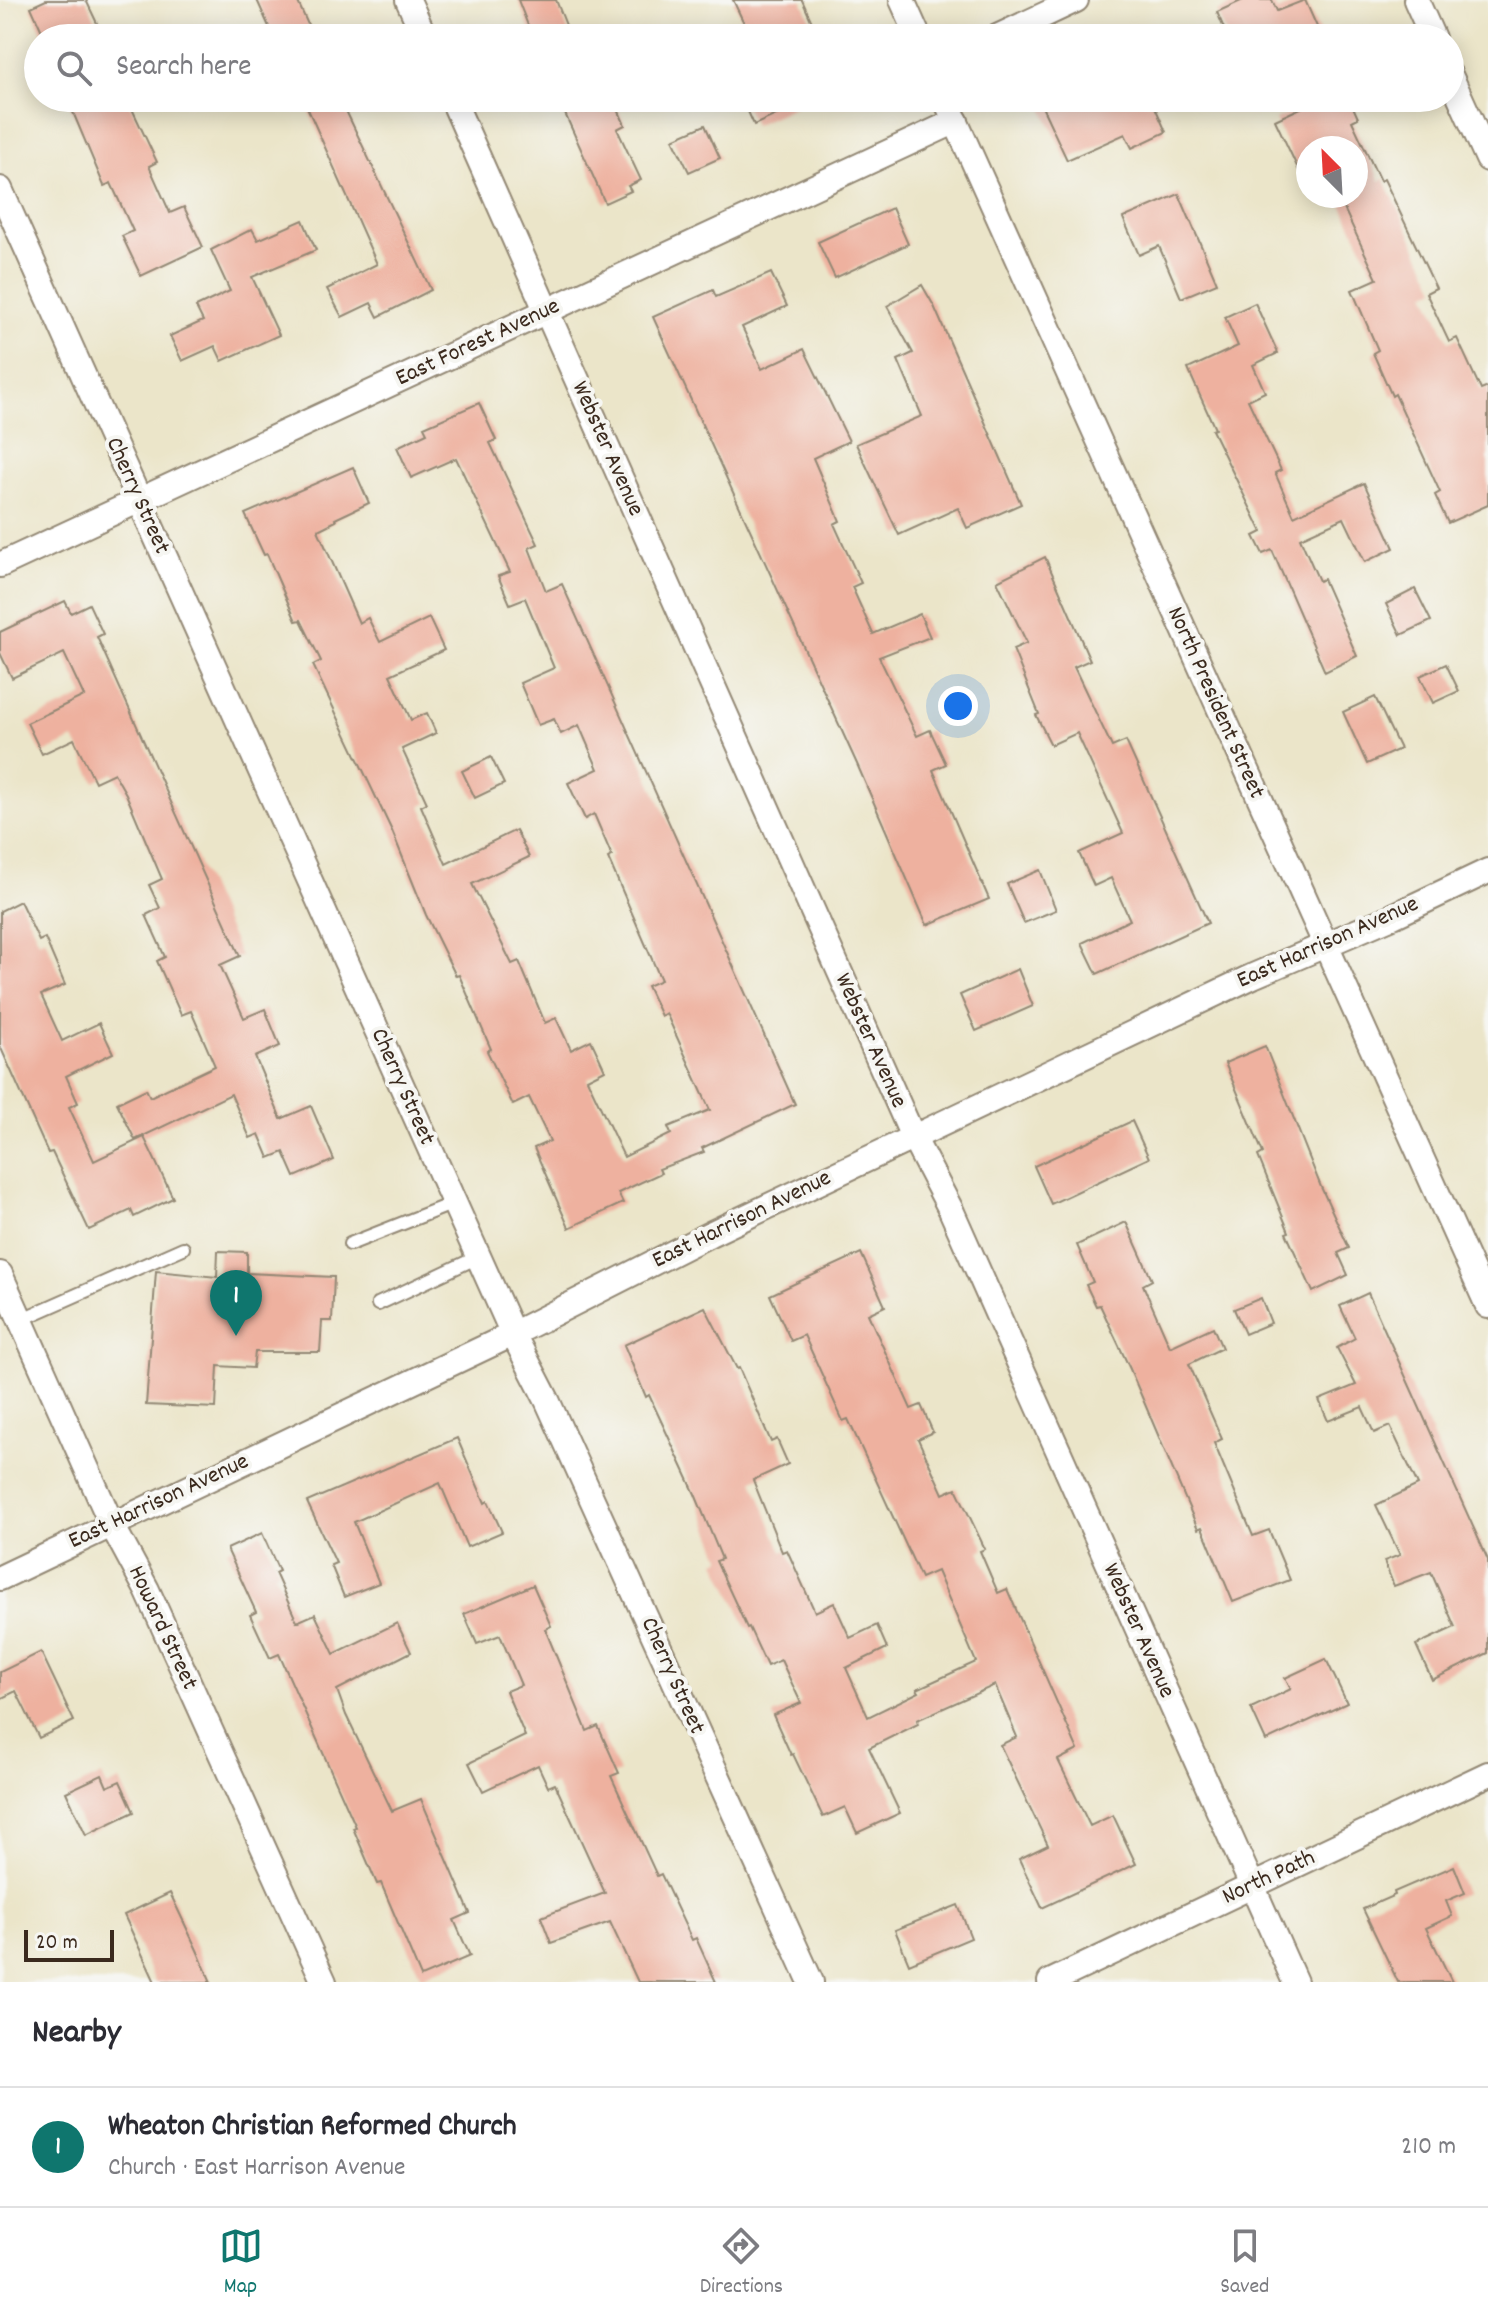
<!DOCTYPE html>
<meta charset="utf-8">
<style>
:root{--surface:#fff;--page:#f7f7f7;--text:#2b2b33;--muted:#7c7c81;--line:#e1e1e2;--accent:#0f766e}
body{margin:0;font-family:Dekko,sans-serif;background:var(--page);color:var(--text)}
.compass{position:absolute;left:1296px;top:136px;width:72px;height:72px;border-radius:50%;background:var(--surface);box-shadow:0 4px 20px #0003;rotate:336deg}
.scale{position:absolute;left:24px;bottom:20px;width:90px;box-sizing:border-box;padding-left:8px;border:4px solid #3b2a1e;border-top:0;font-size:22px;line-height:28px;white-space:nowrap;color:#3b2a1e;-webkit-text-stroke:6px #f6f6f2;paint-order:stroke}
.you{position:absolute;left:958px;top:706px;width:28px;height:28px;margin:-20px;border:6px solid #fff;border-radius:50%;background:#1a73e8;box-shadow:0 0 0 12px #1a73e833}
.badge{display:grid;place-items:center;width:52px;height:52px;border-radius:50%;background:var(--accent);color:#fff;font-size:26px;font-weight:700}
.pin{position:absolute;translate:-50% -66px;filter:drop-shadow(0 2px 4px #0008)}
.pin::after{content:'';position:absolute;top:42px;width:28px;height:24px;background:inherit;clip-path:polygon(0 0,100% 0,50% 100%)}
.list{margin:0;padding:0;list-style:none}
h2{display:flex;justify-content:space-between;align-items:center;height:104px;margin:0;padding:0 32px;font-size:34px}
h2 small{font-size:26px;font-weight:400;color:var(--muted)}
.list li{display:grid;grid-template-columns:52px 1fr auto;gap:24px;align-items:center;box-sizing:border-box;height:120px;padding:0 32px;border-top:2px solid var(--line)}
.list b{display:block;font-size:30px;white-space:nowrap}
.list p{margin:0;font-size:26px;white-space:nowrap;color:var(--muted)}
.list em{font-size:26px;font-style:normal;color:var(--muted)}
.icon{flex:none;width:44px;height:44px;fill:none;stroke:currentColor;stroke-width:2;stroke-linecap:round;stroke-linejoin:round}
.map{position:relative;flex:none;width:1488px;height:1982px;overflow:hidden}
.search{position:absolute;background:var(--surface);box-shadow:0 4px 20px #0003;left:24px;right:24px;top:24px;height:88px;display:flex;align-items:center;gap:20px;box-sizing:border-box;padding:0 28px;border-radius:44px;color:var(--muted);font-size:30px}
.sheet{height:224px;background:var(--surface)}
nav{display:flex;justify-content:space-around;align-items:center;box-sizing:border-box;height:112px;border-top:2px solid var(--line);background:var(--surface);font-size:22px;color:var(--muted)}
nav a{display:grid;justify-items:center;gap:4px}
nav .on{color:var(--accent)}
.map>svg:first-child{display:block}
.building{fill:#eeb19f}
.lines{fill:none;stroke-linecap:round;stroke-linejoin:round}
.service-casing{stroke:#938874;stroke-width:16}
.minor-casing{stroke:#938874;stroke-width:28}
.service{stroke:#fff;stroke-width:12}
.minor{stroke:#fff;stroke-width:24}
.labels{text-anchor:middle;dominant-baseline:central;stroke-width:8;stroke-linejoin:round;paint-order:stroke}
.street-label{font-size:24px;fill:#3b2a1e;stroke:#f6f6f2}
</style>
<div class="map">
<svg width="1488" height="1982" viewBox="0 0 1488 1982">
<rect width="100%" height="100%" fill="#f6f6f2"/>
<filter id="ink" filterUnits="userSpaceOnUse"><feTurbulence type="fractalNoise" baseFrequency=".0125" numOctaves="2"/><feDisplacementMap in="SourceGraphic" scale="16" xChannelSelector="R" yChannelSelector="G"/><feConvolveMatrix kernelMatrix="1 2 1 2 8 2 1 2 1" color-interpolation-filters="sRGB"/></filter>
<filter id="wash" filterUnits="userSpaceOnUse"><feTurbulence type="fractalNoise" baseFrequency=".006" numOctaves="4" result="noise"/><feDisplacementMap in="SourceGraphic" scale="32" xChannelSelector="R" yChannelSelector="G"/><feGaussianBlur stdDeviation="1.8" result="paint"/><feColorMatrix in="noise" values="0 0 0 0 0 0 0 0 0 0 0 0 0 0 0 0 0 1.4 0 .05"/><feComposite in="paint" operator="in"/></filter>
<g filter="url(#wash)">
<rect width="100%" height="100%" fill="#ebe5c9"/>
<g id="blocks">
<g class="building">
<polygon points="46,0 86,0 104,38 45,38 31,7"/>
<polygon points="257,0 297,0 314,38 274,38"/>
<polygon points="518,0 556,0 571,38 533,38"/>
<polygon points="733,0 802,0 819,38 751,38"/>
<polygon points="1243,0 1272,0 1277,11 1305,0 1322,38 1228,38 1217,12"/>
<polygon points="67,98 127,98 157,162 149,166 170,213 184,207 203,247 141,276 122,236 133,231 111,183 104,186"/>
<polygon points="303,98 340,98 431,290 378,317 371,303 342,317 327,289 377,264"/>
<polygon points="558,98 613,98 625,125 617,129 641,180 628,186 631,191 605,203"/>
<polygon points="742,98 814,98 754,125"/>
<polygon points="1038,98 1151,98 1166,132 1132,148 1125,134 1067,160"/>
<polygon points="1322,98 1349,98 1358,118 1352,121 1380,181 1384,179 1436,288 1426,293 1449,342 1457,338 1481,390 1488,387 1488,505 1448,523 1435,495 1440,492 1395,394 1392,396 1373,353 1378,350 1352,290 1377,279 1340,200 1356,196 1356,148 1308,148 1308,190 1275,120"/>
<polygon points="705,125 720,158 689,172 673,139"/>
<polygon points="1179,194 1217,283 1181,298 1159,246 1139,255 1123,218"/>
<polygon points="892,208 908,244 835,278 818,242"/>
<polygon points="303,220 316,250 252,277 279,335 222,361 215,346 182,361 170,336 203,321 196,307 230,291 211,250 252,229 258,240"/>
<polygon points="771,273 787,306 742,327 762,369 804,349 849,441 813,458 840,521 834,524 861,583 852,587 873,634 920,614 930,637 879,657 917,736 930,730 946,764 933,770 989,899 927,925 857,764 653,317 713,290 716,297"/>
<polygon points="922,285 934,306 1021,504 967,528 958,508 899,535 856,444 922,416 898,360 913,353 887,306"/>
<polygon points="1255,303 1278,353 1253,365 1265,392 1248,400 1281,470 1275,473 1294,516 1364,483 1394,548 1365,562 1344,518 1300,538 1319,581 1323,579 1357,656 1325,672 1272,550 1263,554 1254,536 1262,532 1212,430 1215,429 1188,369 1238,346 1225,317"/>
<polygon points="479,403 496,440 490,443 538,544 529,548 546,591 562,584 795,1104 702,1148 704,1152 659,1169 661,1173 618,1193 623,1203 569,1228 534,1148 550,1141 529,1097 513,1105 487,1051 491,1049 459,975 456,976 426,915 392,831 313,665 321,661 301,620 296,621 267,554 264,555 245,514 353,467 369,503 335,519 336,521 318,530 359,623 368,618 380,642 429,618 444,650 390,675 411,720 427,713 436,733 402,749 427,803 421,806 446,864 516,830 529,857 472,884 512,964 519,961 545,1023 556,1018 571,1050 591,1040 605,1070 587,1079 624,1157 671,1134 668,1127 710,1110 666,1013 661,1016 647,986 661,980 608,858 612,856 594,814 585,819 568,783 598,769 579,725 561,734 554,719 538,725 520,683 554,668 525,598 510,604 498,576 510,572 456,458 411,478 397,447 427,433 424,427"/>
<polygon points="1045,557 1090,660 1074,667 1112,747 1126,741 1208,923 1097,974 1082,943 1130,920 1111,878 1094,886 1079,853 1123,833 1077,733 1051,745 1036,715 1039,714 1013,649 1027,643 997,581"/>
<polygon points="1415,589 1431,621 1401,635 1386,604"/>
<polygon points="65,601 71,613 89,604 103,634 97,637 240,956 220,965 244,1018 265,1009 280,1046 255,1057 281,1119 311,1106 334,1160 295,1177 284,1152 269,1158 259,1134 250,1138 231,1094 135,1140 117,1103 146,1089 150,1097 215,1066 191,1011 181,1015 157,961 165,957 146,915 160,908 149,885 162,879 126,794 114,773 95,782 74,739 42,754 27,723 84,696 64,653 12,678 0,653 0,632"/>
<polygon points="1446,664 1459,691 1433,703 1420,676"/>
<polygon points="1375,697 1400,749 1367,764 1343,712"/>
<polygon points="491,757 504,784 475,798 462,771"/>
<polygon points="1040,870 1056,910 1024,923 1007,884"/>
<polygon points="20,901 39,941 45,938 65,985 41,995 62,1041 99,1023 113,1053 66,1076 78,1103 69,1107 94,1161 144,1137 173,1198 134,1217 131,1210 89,1230 52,1152 48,1153 0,1046 0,911"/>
<polygon points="1018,969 1033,1006 976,1031 960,995"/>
<polygon points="1265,1046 1321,1187 1349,1248 1338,1253 1348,1275 1313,1292 1286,1233 1289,1232 1258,1156 1263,1153 1225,1063"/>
<polygon points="1132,1121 1149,1158 1051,1204 1034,1166"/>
<polygon points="1126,1222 1152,1280 1143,1285 1170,1347 1213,1327 1222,1348 1189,1364 1222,1439 1214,1443 1253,1536 1269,1530 1290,1580 1233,1602 1202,1527 1198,1529 1130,1369 1100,1305 1096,1306 1086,1285 1093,1282 1077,1245"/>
<polygon points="218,1251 247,1252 247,1273 334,1277 332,1321 322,1321 320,1352 255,1352 253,1368 218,1366 216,1408 146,1405 156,1271 217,1277"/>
<polygon points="861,1253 885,1306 868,1314 911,1409 921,1405 933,1432 918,1439 943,1494 956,1488 985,1549 980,1551 998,1593 1007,1589 1078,1750 1058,1760 1090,1826 1113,1815 1136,1864 1042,1908 1019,1859 1048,1845 1000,1745 1017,1737 995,1685 917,1720 918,1724 869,1748 900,1813 857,1833 845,1807 823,1817 793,1754 791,1755 773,1715 801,1703 781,1660 767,1666 749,1627 747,1628 716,1561 722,1559 695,1494 649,1395 646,1397 624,1345 705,1307 737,1369 739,1368 771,1442 777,1439 788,1464 753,1480 782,1552 787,1550 815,1612 834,1603 850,1638 877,1625 887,1648 846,1668 868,1717 919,1692 917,1689 976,1662 937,1571 921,1578 848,1419 843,1421 804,1335 791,1341 770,1295"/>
<polygon points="1368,1293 1488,1560 1488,1653 1432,1680 1416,1645 1455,1627 1431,1572 1394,1586 1384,1561 1400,1555 1376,1505 1418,1485 1390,1426 1374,1433 1362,1407 1328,1421 1319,1400 1356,1385 1337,1348 1355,1338 1340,1306"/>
<polygon points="1261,1298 1271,1323 1245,1334 1234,1309"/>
<polygon points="457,1438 485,1503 488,1501 502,1532 467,1547 440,1483 354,1522 379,1583 344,1597 331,1565 336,1563 307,1502"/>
<polygon points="262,1533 279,1571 275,1573 297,1622 315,1614 334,1654 397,1623 411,1652 337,1690 346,1715 392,1811 421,1799 470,1913 454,1920 470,1956 421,1977 381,1883 377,1884 353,1828 356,1827 279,1654 270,1658 250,1615 256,1612 227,1549"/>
<polygon points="533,1585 551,1626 545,1629 587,1731 598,1726 619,1773 611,1776 657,1876 661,1874 692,1940 696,1938 716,1982 638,1982 610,1922 551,1943 541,1917 605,1893 555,1784 548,1787 538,1765 483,1791 469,1763 525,1736 506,1691 521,1685 500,1635 477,1644 464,1614"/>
<polygon points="41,1652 74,1721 39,1738 16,1691 0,1699 0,1672"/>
<polygon points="1326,1659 1347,1703 1266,1741 1251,1708 1291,1689 1285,1678"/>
<polygon points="102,1775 107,1787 120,1781 134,1812 86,1835 66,1792"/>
<polygon points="1454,1866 1465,1893 1446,1901 1452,1916 1426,1928 1452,1982 1398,1982 1363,1909 1395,1895 1394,1892"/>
<polygon points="170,1893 197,1950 211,1982 155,1982 124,1915"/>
<polygon points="958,1905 971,1938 909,1964 895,1930"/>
</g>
</g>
</g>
<g filter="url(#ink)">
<use href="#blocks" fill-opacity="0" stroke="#938874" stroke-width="2"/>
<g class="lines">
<defs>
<g id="service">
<polyline points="350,1244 454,1203"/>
<polyline points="378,1304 478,1257"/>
<polyline points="20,1320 183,1248"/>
</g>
<g id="minor">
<polyline points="408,0 425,38"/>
<polyline points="902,0 919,38"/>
<polyline points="1416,0 1433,38"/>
<polyline points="995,38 1076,0"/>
<polyline points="1450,75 1488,159"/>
<polyline points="452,98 913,1137 951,1210 1295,1982"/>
<polyline points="945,98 1488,1306"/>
<polyline points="0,189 513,1334 547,1400 811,1982"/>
<polyline points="0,565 956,121"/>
<polyline points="0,1274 112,1525 147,1590 324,1982"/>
<polyline points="0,1578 513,1334 710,1234 1253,976 1393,916 1488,871"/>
<polyline points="1050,1982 1488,1774"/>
</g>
</defs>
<use href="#service" class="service-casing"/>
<use href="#minor" class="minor-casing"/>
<use href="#service" class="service"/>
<use href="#minor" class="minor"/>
</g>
</g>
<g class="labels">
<g class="street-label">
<text transform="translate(478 343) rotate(-25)">East Forest Avenue</text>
<text transform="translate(607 449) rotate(66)">Webster Avenue</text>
<text transform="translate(137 496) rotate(66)">Cherry Street</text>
<text transform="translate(1215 703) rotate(66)">North President Street</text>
<text transform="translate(1328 943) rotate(-24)">East Harrison Avenue</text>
<text transform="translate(870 1041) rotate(66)">Webster Avenue</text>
<text transform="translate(402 1087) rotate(66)">Cherry Street</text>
<text transform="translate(742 1220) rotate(-26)">East Harrison Avenue</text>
<text transform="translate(159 1502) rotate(-25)">East Harrison Avenue</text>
<text transform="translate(162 1628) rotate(65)">Howard Street</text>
<text transform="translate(1138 1631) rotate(66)">Webster Avenue</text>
<text transform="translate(672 1676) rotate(66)">Cherry Street</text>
<text transform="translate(1269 1878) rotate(-25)">North Path</text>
</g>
</g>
</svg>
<svg class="compass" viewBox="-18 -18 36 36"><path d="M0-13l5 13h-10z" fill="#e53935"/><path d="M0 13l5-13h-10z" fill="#7c7c81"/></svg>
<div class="scale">20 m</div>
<div class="you"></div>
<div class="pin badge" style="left:236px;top:1336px">1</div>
<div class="search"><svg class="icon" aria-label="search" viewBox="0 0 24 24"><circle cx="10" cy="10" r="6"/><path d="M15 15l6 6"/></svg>Search here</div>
</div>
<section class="sheet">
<h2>Nearby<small></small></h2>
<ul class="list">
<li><span class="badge">1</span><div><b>Wheaton Christian Reformed Church</b><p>Church · East Harrison Avenue</p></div><em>210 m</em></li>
</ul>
</section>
<nav>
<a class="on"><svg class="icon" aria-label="map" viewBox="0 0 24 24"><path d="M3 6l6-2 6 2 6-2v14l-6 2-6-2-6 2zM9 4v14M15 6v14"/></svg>Map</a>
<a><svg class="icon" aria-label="directions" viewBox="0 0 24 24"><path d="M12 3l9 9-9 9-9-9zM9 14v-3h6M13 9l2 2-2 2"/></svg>Directions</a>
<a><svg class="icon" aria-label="saved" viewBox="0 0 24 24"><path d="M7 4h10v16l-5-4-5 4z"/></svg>Saved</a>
</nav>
